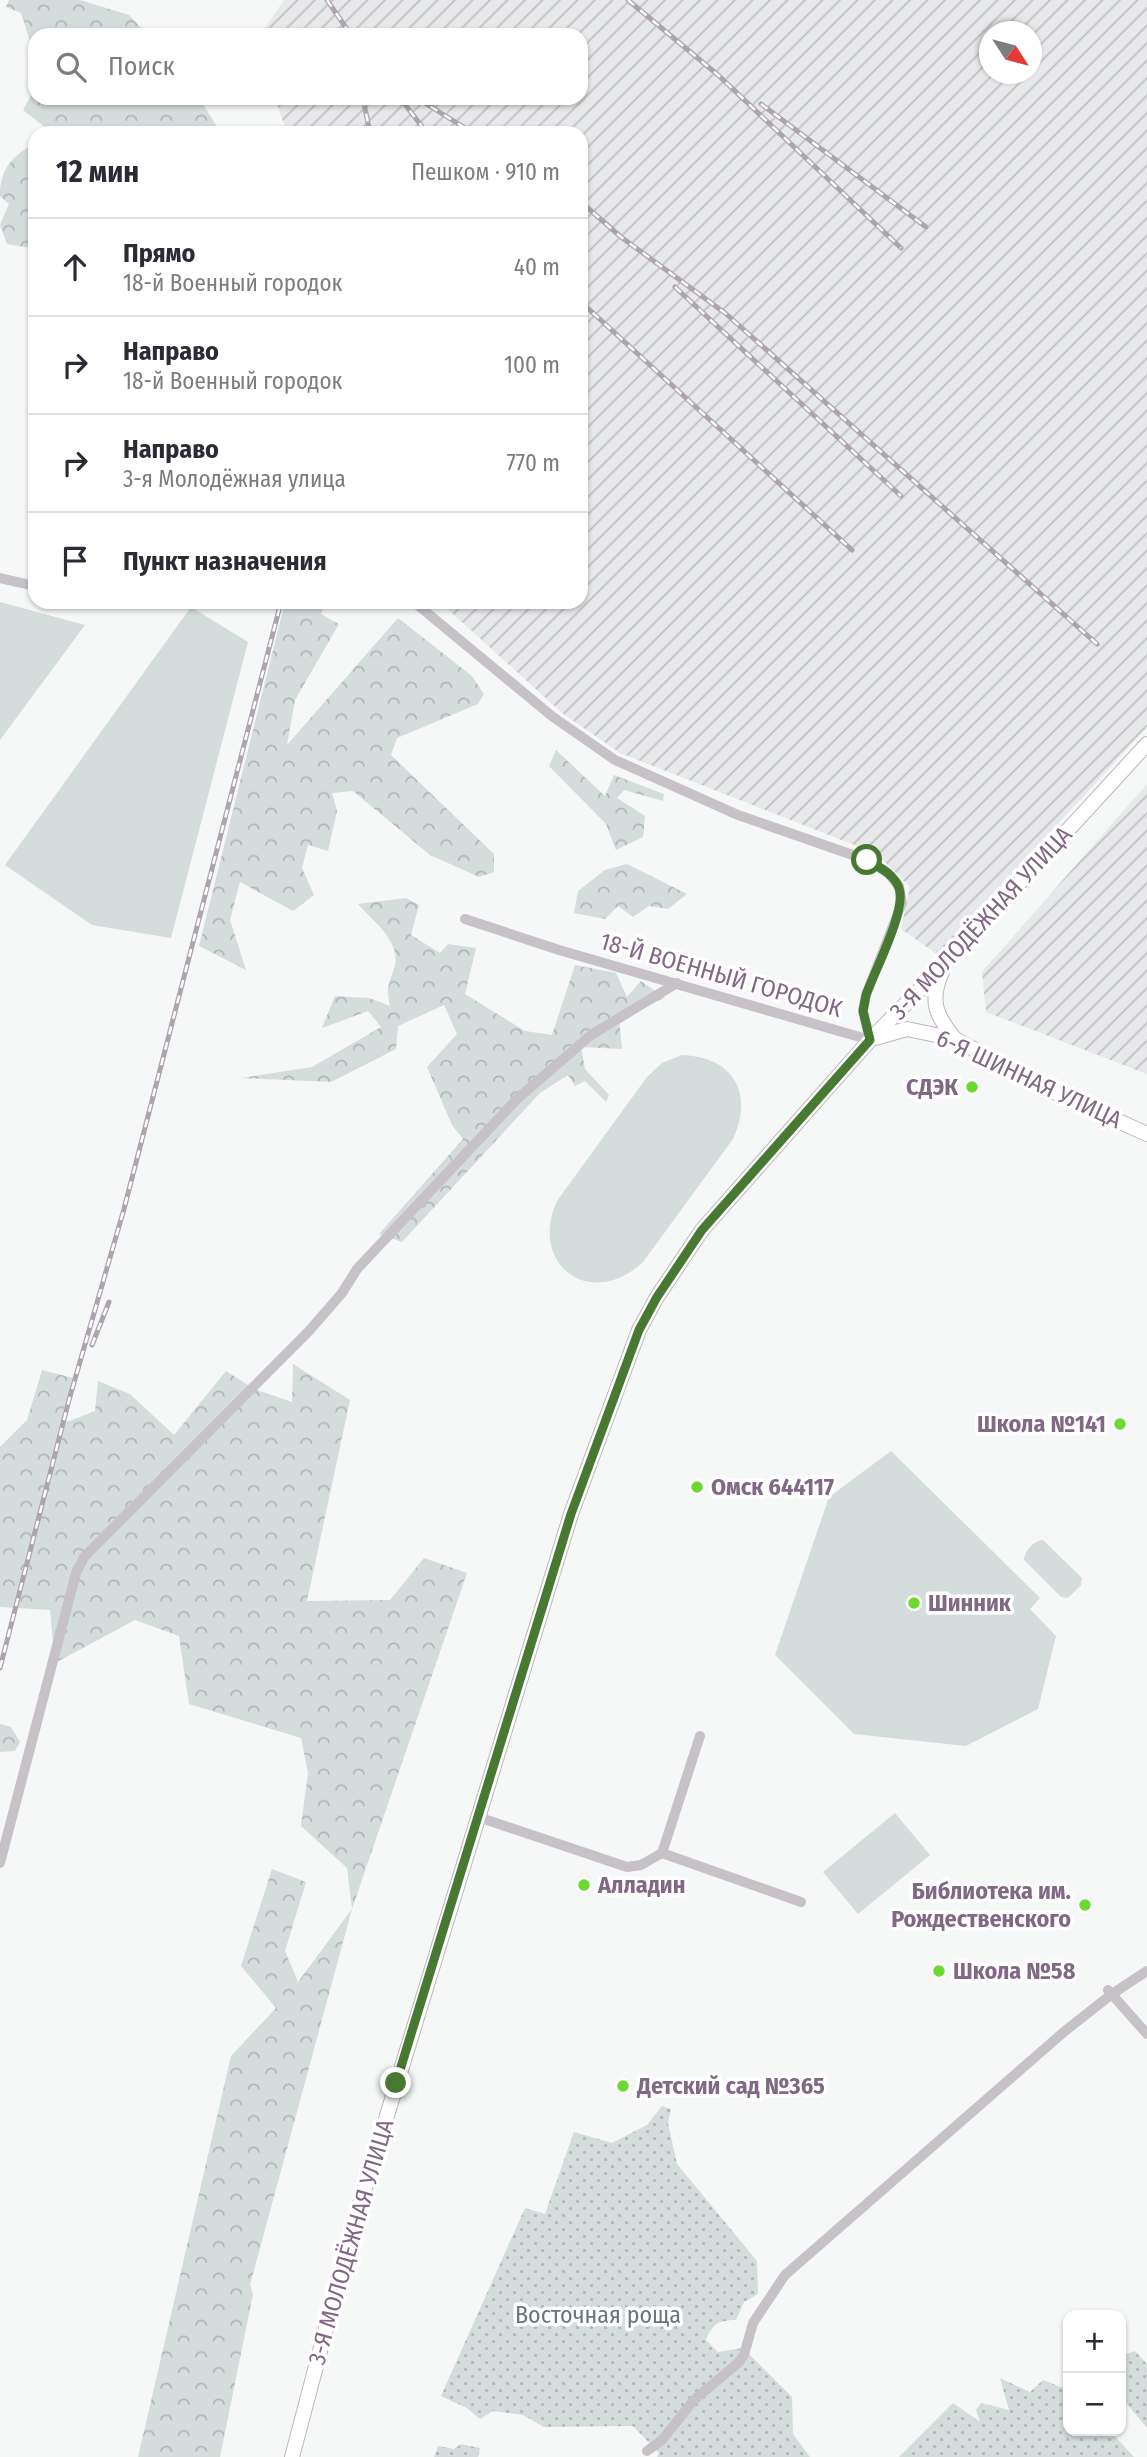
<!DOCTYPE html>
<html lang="ru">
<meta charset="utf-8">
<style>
:root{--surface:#fff;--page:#f7f7f7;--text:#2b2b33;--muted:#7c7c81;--line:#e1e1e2}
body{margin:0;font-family:"Fira Sans Condensed",sans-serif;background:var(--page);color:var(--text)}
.controls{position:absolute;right:21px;bottom:21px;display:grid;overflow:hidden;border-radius:14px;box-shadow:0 2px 5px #0004}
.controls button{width:63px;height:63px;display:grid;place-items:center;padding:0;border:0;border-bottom:2px solid var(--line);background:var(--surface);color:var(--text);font:35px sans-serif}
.compass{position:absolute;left:979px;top:21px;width:63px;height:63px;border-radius:50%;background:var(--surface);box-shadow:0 2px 5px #0004;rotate:126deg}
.stop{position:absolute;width:21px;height:21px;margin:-16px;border:5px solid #487933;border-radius:50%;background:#fff}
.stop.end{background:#487933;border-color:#fff;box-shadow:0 2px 7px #0008}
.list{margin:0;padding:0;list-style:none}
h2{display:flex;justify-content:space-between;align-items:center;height:91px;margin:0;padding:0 28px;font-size:30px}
h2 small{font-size:23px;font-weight:400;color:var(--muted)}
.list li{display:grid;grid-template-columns:46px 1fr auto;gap:21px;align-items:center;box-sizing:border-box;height:98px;padding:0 28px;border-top:2px solid var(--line)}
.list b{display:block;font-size:26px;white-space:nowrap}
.list p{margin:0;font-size:23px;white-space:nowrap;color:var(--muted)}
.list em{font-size:23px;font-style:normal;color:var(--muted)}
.icon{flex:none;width:38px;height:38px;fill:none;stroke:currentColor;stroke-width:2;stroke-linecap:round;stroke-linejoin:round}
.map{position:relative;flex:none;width:1147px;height:2457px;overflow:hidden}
.search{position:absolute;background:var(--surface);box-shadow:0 2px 5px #0004;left:28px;top:28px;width:560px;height:77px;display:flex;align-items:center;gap:18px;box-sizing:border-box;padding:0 24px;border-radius:21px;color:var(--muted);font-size:26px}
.panel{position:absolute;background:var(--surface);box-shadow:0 2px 5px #0004;left:28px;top:126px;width:560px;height:483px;border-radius:21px}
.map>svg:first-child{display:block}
.industrial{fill:url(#industrial-furrows);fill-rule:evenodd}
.green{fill:#d4dcdc}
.forest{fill:url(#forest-crowns)}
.park{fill:url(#park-dots)}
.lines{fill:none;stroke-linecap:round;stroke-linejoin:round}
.secondary-casing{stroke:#beb6be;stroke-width:16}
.minor{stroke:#c7c1c8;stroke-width:10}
.secondary{stroke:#fff;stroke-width:14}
.rail-casing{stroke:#aea4af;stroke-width:5}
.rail{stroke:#fff;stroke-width:2.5;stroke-dasharray:8;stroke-linecap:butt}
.route{stroke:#487933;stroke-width:9}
.poi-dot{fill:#6cd933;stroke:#fff;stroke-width:2.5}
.labels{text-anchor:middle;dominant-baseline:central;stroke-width:7;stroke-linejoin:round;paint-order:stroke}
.street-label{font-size:24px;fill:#816884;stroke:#fff}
.poi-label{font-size:24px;font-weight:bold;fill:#816884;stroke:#fff;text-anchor:start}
.park-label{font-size:24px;fill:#67777c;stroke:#fff}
</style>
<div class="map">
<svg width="1147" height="2457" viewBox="0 0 1147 2457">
<defs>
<pattern id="industrial-furrows" width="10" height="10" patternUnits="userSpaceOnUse" patternTransform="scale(1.75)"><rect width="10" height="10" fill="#e7e8e9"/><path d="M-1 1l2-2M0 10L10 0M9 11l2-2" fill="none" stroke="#c1c0c2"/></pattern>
<pattern id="forest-crowns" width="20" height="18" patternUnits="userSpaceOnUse" patternTransform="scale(1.75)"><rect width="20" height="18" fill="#d4dcdc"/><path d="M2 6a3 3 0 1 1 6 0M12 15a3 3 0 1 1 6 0" fill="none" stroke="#b1b6b8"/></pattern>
<pattern id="park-dots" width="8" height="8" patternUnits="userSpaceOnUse" patternTransform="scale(1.75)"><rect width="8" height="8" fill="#d4dcdc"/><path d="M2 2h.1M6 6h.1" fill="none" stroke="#b1b6b8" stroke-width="1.8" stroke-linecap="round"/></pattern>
</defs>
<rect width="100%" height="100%" fill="#f5f8f6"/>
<g class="industrial">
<path d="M284 0H1147V727L938 955 901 929 910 887 884 861 862 848 620 753 562 713 440 602H581V133H287L275 98H581V35H260ZM990 32H1032V74H990Z"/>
<polygon points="1147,784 1147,1074 986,1012 982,972"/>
</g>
<g class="green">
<polygon points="0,602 85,625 0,740"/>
<polygon points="191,607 248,642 171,938 92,925 5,865"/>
<path d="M682 1055C733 1057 754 1092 733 1139L643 1262C591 1311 528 1265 557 1201L647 1077 662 1063Z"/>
<polygon points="891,1451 1040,1598 1030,1609 1056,1636 1038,1709 966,1746 854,1734 775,1655 829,1497"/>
<path d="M1043 1540 1082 1578 1081 1585 1068 1598 1061 1597 1024 1560C1024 1552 1034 1540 1043 1540Z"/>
<polygon points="895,1813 930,1855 858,1914 823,1872"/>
</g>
<g class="forest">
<polygon points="9,0 80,0 129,15 148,35 35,35 35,49 32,48 21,13 6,7"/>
<polygon points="35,88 35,98 199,98 221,133 66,133 46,128 23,110"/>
<path d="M29 147 35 149V254L31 248 7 244 0 225 9 204 0 196C0 172 9 159 29 147Z"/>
<polygon points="285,602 325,602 321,614 339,624 295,700 287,745 398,618 472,676 484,694 478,704 397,738 391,755 494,854 494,872 479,877 430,855 353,791 332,793 337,811 328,851 308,845 302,868 314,895 293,911 240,882 230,920 246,970 199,946"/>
<polygon points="556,750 605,796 614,775 664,794 663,801 624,790 617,798 645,816 643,837 616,850 606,824 549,766"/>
<polygon points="627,864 687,894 668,909 649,906 633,917 618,906 605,919 574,913 578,891 605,870"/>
<path d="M406 898 419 905 411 935 440 953 448 944 476 948 465 994 525 1031 552 1035 575 965 616 973 627 997 641 981 665 998 619 1017 622 1049 581 1047 585 1069 609 1095 606 1102 585 1081 575 1086 568 1075 540 1093 402 1242 379 1234 463 1139 452 1125 427 1067 457 1034 444 1005 398 1026 396 1049 331 1082 241 1078 312 1067 381 1027 368 1011 322 1028 335 996 369 998 390 1006C386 986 388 988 394 969 403 943 374 922 358 904Z"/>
<polygon points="293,1364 350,1400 307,1601 390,1600 424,1558 467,1573 352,1909 250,2285 253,2294 220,2457 138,2457 231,2056 276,2008 241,1966 272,1869 306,1882 285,1951 298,1982 352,1909 347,1868 301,1826 308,1773 301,1738 189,1704 179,1636 135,1620 55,1663 50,1610 0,1607 0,1447 27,1420 42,1370 73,1378 63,1413 67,1422 95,1411 98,1381 130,1394 174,1435 226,1371 254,1389 292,1402"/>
<polygon points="0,1724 11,1727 20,1742 15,1751 0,1752"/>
</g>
<g class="park">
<path d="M662 2106 671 2109 668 2123 677 2164 757 2261 758 2294 744 2302 736 2320C719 2320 712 2324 706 2340L718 2352 743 2348 792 2397 793 2434 810 2457H657L659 2453 633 2426 544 2427 523 2415 493 2411 480 2419 467 2408 441 2396 525 2208 545 2214 574 2132 612 2143 647 2125Z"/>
<polygon points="1135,2351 1147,2364 1147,2428 1121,2397 1121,2356"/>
<polygon points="1000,2378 1030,2392 1043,2380 1068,2390 1068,2431 1110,2431 1134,2457 899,2457 953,2403 980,2422 976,2410 981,2403 1009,2410"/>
<polygon points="461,2444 480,2448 478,2457 434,2457 438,2446 454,2449"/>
</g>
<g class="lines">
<defs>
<g id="secondary">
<path d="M942 972C929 1001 936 1016 955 1039"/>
<polyline points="875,1038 907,1029 955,1039 1052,1091 1147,1134"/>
<polyline points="292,2457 352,2230 571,1514 639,1330 657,1297 702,1230 870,1040 945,964 1147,744"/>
</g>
</defs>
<use href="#secondary" class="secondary-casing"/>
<g class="minor">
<polyline points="0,578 35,586"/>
<polyline points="414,602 553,717 615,760 738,815 867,860 888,873 899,886 902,903 866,995 863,1011 870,1040"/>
<polyline points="465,919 559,950 870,1040"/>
<polyline points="478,1817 627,1867 641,1865 662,1853 700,1736"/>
<polyline points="662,1853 801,1902"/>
<polyline points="0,1863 76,1573 84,1557 309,1331 342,1293 357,1269 517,1099 591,1035 677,983"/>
<polyline points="1108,1990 1147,2034"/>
<polyline points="647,2451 662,2440 694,2400 738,2363 744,2355 753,2323 785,2275 1065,2031 1112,1994 1147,1971"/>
</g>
<use href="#secondary" class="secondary"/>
<defs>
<g id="rail">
<polyline points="327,0 351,35"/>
<polyline points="628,0 718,75 901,248"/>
<polyline points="363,98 370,133"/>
<polyline points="400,98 427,133"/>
<polyline points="417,98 473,133"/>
<polyline points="761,104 926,227"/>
<polyline points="581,202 621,237 725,313 1097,644"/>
<polyline points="675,287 901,496"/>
<polyline points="581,302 852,550"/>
<polyline points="92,1345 109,1302"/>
<polyline points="0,1668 69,1400 124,1209 281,602"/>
</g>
</defs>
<use href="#rail" class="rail-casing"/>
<use href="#rail" class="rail"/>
</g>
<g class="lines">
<path class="route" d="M396 2083 571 1514 639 1330 657 1297 702 1230 870 1040 863 1011 866 995C874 972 907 910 899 888 894 874 879 867 867 860"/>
</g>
<g class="poi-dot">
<circle cx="972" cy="1087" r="7"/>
<circle cx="1120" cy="1424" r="7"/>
<circle cx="697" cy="1487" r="7"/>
<circle cx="914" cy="1603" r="7"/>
<circle cx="584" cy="1885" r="7"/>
<circle cx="1085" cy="1905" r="7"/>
<circle cx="939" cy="1971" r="7"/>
<circle cx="623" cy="2086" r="7"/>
</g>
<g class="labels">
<g class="street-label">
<text transform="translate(981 923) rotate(-47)">3-Я МОЛОДЁЖНАЯ УЛИЦА</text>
<text transform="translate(721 975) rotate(16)">18-Й ВОЕННЫЙ ГОРОДОК</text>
<text transform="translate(1029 1079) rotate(25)">6-Я ШИННАЯ УЛИЦА</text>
<text transform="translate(351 2242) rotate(-74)">3-Я МОЛОДЁЖНАЯ УЛИЦА</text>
</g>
<g class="poi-label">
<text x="958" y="1087" text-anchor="end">СДЭК</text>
<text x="1106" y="1424" text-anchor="end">Школа №141</text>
<text x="711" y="1487">Омск 644117</text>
<text x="928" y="1603">Шинник</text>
<text x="598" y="1885">Алладин</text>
<text x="1071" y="1891" text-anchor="end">Библиотека им.<tspan x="1071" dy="28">Рождественского</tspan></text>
<text x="953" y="1971">Школа №58</text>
<text x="637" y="2086">Детский сад №365</text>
</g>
<g class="park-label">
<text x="598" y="2315">Восточная роща</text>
</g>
</g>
</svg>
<div class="controls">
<button>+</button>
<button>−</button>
</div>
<svg class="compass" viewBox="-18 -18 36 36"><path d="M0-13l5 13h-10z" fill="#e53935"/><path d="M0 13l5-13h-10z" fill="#7c7c81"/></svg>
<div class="stop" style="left:867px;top:860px"></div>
<div class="stop end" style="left:396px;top:2083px"></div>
<div class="search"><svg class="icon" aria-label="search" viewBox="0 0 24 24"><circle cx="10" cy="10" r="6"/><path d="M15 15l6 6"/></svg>Поиск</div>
<section class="panel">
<h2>12 мин<small>Пешком · 910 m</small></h2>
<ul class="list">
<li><svg class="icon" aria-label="ahead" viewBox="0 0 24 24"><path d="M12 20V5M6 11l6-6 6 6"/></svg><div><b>Прямо</b><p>18-й Военный городок</p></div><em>40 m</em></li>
<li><svg class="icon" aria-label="right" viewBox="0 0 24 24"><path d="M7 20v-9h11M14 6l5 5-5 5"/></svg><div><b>Направо</b><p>18-й Военный городок</p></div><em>100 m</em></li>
<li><svg class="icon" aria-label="right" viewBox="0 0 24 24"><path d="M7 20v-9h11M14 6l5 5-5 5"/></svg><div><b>Направо</b><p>3-я Молодёжная улица</p></div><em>770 m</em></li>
<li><svg class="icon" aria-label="arrive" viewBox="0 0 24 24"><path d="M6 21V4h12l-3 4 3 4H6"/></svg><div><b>Пункт назначения</b></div></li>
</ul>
</section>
</div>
